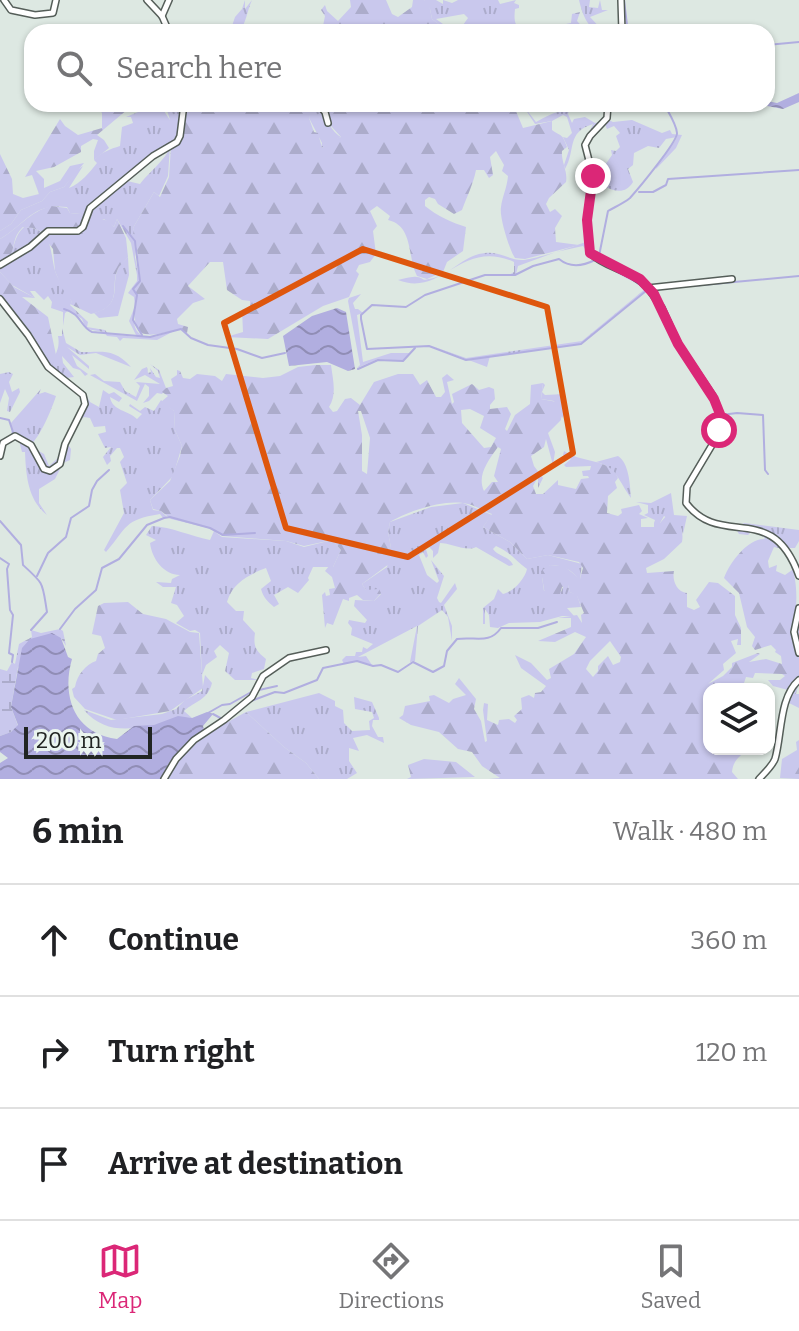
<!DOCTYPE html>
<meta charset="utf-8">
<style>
:root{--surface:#fff;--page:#f6f6f6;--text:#202124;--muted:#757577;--line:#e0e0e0;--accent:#db2777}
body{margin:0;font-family:Bitter,serif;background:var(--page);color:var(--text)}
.controls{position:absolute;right:24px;bottom:24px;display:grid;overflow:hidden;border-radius:16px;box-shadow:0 2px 6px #0004}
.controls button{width:72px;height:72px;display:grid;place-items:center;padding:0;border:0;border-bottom:2px solid var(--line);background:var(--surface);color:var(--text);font:40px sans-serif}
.scale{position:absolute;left:24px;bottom:20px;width:128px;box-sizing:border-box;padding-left:8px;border:4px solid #212523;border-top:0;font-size:22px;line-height:28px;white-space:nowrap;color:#212523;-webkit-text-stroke:6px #eaf5ef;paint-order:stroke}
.stop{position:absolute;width:24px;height:24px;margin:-18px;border:6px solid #db2777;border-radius:50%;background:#fff}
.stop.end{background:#db2777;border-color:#fff;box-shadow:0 2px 8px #0008}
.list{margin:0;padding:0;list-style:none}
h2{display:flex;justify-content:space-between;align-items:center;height:104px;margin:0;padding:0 32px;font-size:34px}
h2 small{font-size:26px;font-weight:400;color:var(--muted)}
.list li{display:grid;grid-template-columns:52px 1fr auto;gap:24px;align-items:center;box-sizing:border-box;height:112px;padding:0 32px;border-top:2px solid var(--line)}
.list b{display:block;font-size:30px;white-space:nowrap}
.list em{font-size:26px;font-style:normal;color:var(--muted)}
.icon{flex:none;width:44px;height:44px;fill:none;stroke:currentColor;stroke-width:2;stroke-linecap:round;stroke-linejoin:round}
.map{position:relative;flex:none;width:799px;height:779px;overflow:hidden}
.search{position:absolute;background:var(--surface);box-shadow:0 2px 6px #0004;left:24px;right:24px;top:24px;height:88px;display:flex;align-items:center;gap:20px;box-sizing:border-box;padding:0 28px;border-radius:24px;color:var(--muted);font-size:30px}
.sheet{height:440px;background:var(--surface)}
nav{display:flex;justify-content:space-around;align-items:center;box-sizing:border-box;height:112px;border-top:2px solid var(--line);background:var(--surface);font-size:22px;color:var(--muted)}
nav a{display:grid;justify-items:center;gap:4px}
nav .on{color:var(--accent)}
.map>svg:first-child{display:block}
.grass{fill:url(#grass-tufts);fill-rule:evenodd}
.forest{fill:url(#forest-firs);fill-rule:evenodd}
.wetland{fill:url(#wetland-marsh)}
.water{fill:url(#water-waves)}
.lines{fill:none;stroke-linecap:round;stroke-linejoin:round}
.stream{stroke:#b1aee0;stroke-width:2}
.street-casing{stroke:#555e59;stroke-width:8}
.street{stroke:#fff;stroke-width:5}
.route{stroke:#db2777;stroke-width:10}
.marked{fill:none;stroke:#de560d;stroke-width:6;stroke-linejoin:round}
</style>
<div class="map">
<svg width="799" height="779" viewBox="0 0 799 779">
<defs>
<pattern id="grass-tufts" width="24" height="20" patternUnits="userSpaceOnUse" patternTransform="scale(2)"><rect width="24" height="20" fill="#c9c8ed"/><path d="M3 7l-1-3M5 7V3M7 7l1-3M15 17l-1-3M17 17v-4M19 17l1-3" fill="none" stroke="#acaccb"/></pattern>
<pattern id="forest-firs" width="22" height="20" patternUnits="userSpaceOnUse" patternTransform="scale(2)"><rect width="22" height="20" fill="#c9c8ed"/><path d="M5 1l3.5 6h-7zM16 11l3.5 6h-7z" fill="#acaccb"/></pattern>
<pattern id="wetland-marsh" width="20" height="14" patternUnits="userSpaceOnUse" patternTransform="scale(2)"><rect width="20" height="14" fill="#c9c8ed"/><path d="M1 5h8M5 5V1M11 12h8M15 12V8" fill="none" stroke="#acaccb"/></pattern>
<pattern id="water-waves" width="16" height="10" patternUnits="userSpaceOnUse" patternTransform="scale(2)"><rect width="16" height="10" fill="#b1aee0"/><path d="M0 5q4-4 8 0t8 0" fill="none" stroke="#908db5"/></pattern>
</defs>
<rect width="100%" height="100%" fill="#dde8e2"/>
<g class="grass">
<path d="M245 0V9L252 0C247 11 246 24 239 32H230L235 17 242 9Z"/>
<path d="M424 0H436L443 4V0L452 3 458 0H498L500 4 516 0 514 3 519 5V8L515 9C514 19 514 24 521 32H469L467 29 450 28 460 32H449L432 19 430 9ZM464 14 468 18 463 25 443 24 436 19Z"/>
<path d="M579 0H590L589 7 598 8 600 0 602 10H608L590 17 604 32C588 32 582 13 579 0Z"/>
<path d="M140 104H152L153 109 162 108 170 120 165 104H184L180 136 170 146 168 176 159 196 154 192 133 228 137 239 135 257 140 281 133 289 137 295C135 308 127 333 147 337 156 339 165 332 174 331L157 340 123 338 120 341 117 337 107 336 104 332 86 329 82 319 69 310 65 313 63 326V312L51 308 52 302 48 296 44 300 35 291H30L35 298 12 285 0 272V265C18 255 10 239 24 227 51 228 50 247 54 267 56 278 67 292 72 302L70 305 88 322 87 327 105 330 108 334 137 337 129 321 135 306 134 297 128 293 137 281V275L131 243 117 219 114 227 104 219 83 220 80 214 70 213 67 207C32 203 27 223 0 239V231L11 224 21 210 42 201 50 192 64 187 77 170 83 166 69 188C81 183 89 173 97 163L94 160C102 152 110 149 120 146L122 127 133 123 131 117H126L138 112V106ZM170 146C167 159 148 173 140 184L123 180Z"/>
<path d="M311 104H317C327 115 328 129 341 137 333 140 328 146 321 148L322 143 309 118 313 105Z"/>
<path d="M522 104 536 122C547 116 556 110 569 111L568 114 572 123 574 119 585 117 595 123 604 121 588 135 593 124C566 132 576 151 565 169L564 165 569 150 563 137 567 138 572 133 567 117 563 115 552 121 535 124Z"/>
<path d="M607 119 613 122 632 120 662 133 670 130 672 134 682 135 676 148 656 169C657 159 672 149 677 137L666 139 659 148 648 146 634 153 633 165 628 169 633 182C626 194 615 192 604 186L597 167 605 165 612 155 611 150 616 151 620 147 616 136 620 133 614 126 607 129 604 122Z"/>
<path d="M587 241 592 256 630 274 648 288 662 309 678 345 712 396 720 416 710 395 671 336 664 318 647 290 581 344 490 356 487 367 429 345 466 358 582 341 645 289C624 275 598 267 583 246L556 252 518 266 516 274 509 275 514 272V262C460 238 443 298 398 280 404 279 411 276 417 277 425 278 420 281 429 279 450 276 463 255 485 253 499 251 509 260 522 260 532 260 578 246 587 241Z"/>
<path d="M128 257 129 275 118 316 99 318 94 313C125 304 109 284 119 267 121 263 126 260 128 257Z"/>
<polygon points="361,294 353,303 355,309 358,309 363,313 357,315 363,362 391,353 410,353 403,361 378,359 357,368 360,365 348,301 349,298"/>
<path d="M62 328 66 343 81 352C103 352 114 348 131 367L96 353 80 355 67 347 89 366V369L72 355 77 366 88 374 85 376 80 370 73 368 62 356 63 363 74 377 66 378 51 370C52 355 61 352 58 336H62Z"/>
<polygon points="150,364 159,370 166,388 162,394 157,393 149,401 143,403 149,396 149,387 145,384 137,401 90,375 95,374 104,381 120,382 125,391 136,397 140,386 136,382 160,384 145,375 134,380 142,369 147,367 148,373 151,372 150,368 156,377 160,378 158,371"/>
<polygon points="9,372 13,374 9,382 12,392 19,388 20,392 10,412 7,411 9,398 5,389 0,403 0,374"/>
<polygon points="543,383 545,385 542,392 545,395 565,394 568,410 562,418 554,401 541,399"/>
<path d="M41 389 39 394 45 392 56 396C51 411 41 435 30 446L44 454 49 466 59 457 85 407V393L90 402 99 407 103 390 109 394 114 392 122 398 119 402 110 397C112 411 128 410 137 419L142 414 129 406 130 404 140 411 145 407 154 411 161 400 174 411 175 430 182 446 173 476 150 500 153 510 161 511 167 517 163 518 160 514C123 520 128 527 106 552L104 550 124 513 120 490 127 483 120 462 124 457 120 448H117L110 456 111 461 107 465 103 457 111 447 105 448 98 434 106 432 105 426 94 427 90 418 84 417 77 423 67 443 71 449 70 460 63 463 55 479 39 489V503L47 515C28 500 26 476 25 452H22L18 437 12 436 11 423Z"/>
<path d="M618 456C629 463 630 484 631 498 619 482 617 467 596 462Z"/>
<polygon points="671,493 674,515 687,516 683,534 681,528 664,516 660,523 654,523 655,520 644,515 648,513 648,505 636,502 651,503"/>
<path d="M463 503 492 515 483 527 510 542 527 559 548 555 582 564 580 580C571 570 564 565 550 565L542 577 544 591 561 592 564 585H568L570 592 577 595 581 607 567 608 574 616H562L540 622 509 623 498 628 490 627 489 615 485 609V624H483V608L494 599 498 589 503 594C513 592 525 579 527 569 516 561 510 552 496 546L493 549C499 557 509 556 513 565L509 566 476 547C467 552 450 543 440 543L438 553 433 558V551L427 545 425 546 428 556 426 558 423 552 419 555 427 575 437 583 439 581 431 560 444 576 437 598 439 602 441 603 455 583 457 589 444 605 452 626V641L448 617 442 610 418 626 415 661 410 662 417 626 358 657 366 656 372 665 357 661 344 664 342 660 346 656H355L356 652H362L363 647 367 649 373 644 351 635 352 628 348 623 349 620 365 623 367 620 354 606 355 600 374 601 381 594 366 590 362 584 387 567 391 548 388 532 390 522 431 507Z"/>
<polygon points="744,523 799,530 799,541 795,548 786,548 775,537 737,528"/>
<path d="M152 526C172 527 190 536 210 540L214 531 222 537 286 541 304 547 332 540 341 550 333 567H313L308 578 309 580 298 593 288 587 274 595 279 604 274 607C268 602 263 597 261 589L271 581 266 568C250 574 232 583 227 602L236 611H244L243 620 255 633C253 647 256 651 266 659L264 669 252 673 251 678 259 680H235L225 671 229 653 220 645 214 651 217 657 206 665 202 675 200 633 195 630 190 631 176 623 184 616 177 605 171 603 176 587H163L156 582 171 583 172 579 180 575C164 575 152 559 150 543L156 540 146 535Z"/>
<path d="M205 675 212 683C208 700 195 701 184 711L192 718C175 716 170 723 155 725 127 730 104 733 84 710L111 720 162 714 176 709 185 700 202 691Z"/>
<polygon points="319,693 335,701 335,706 343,710 344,723 352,731 370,730 369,721 374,718 372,712 355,709 354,697 372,702 379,718 379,720 373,720 372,726 378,737 383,737 384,743 367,735 353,738 359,751 349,748 349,761 357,773 347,779 319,779 306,763 284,747 246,712"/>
</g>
<g class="forest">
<polygon points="350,0 386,0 392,14 398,17 412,7 413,0 424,0 429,4 432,19 449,32 306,32 315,28 322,31 325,16 321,10 325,5 327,11 338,21 351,7"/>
<polygon points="580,12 577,21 587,32 549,32 551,27 571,23 572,14"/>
<polygon points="95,104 134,104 97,135 104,140 109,148 94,160 94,151 98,140 93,139 81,146 81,152 54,167 36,171 44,179 44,188 60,181 70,166 84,163 64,187 50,192 42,201 21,210 11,224 0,231 0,154 12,179 13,194 23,198 39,194 32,175 25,177 60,119 65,126 78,135 102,128 102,113"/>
<path d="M184 104H261L266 107 268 104H311L314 108 309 118 314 132 318 133 322 148 332 140 341 137 331 126 319 104H495L501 112 508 104H513L523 128 552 121V130C562 137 562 133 567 147L562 151C561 162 568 171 566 182L549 198 546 204 550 212 555 209 562 216 555 228 556 242 579 245 525 259 515 258C510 251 499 217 501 207 502 197 507 188 508 176L502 171 504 165 496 151 490 157 493 175 489 178 484 170H476C473 185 467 196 462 210L454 214 438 204 435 199 429 197 425 200V206C437 216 453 223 466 227L463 251 447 262 443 272 427 279 417 276C407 257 414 226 388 220L390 216 377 206 370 211 377 226 373 231 376 254 370 262 359 265 356 271 359 274 349 297 323 306 268 339 226 337 243 332 242 310 250 308V301L242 300 227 290 223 262H210L188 286 205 299 193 303 177 319 178 324 188 327 187 333 180 329C140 339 130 340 137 295L133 289 140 281C139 267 137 240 133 228L154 192 160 197 169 177 171 146 177 142Z"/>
<path d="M51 206 67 208 70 213 80 214 86 222 88 214 108 221 114 227 117 219 126 238 128 257C126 260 122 263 119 267 108 285 126 306 91 314L70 304 72 302 62 288 55 271 53 249 46 240 45 233 33 228 23 227C8 241 20 253 0 264V239C19 228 29 212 51 206Z"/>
<polygon points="0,272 14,287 35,298 22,297 48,317 56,355 51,369 0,298"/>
<path d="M315 365H331C333 380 337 395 329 407L333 412 337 411 345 399 351 398 360 405 374 382 398 374H413L420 385 427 380 436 397H441L445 392 442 378 447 374 454 380 447 382 452 404 454 402 452 394 472 384 479 390 489 387 494 389 495 399 490 405V409L507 407 511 414 505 429 507 431 515 415 530 404 531 385 543 383 541 399 557 402 562 408 561 420 548 433 555 452 553 465 546 439 544 447 531 456 534 466 543 478 538 488V477L533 486 536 494H543L558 480V485L576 489 581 479 589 478 588 476H583L582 471 590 470 591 466 566 467 564 465 571 459 563 455 564 451C580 463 610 458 618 478L615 482 617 488 608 496 607 513 618 516 622 513 621 509 639 505 642 511 639 514 648 518 641 519V527H654V523H660L667 515C680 516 684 531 682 542L664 559 646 568 647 573 674 571C672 579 676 592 687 593V607L694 610 700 607 696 600 709 582 718 583 735 596V615L741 628V645H737L738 639 731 641 736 653 723 664 724 670 708 684 723 676 732 667V663L758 653 760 654 749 662 766 659 782 664 781 656 775 652 776 650 771 645 755 650 752 646 755 637 747 627 739 593 724 578C730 562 748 538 765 539L761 533 753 530 748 535 739 534 736 529C754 527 774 532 783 549L774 547 768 561 769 568 777 565 776 571 785 575 792 570 790 561C799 584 797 607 793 631L799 609V652L793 633 799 656V679L793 683 799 681 796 694H799V708L787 702 791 694 788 690 773 686 768 680H780L785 676 782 674 755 673 753 678 746 677 744 683 751 689H709V749H751C741 754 733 760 732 772L738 779H489L500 778 482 766 472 752 458 749 439 732 411 725 399 718 403 715 405 706 430 701 429 696 434 695 449 703 453 699 466 695 455 684 459 678 476 699 474 709 481 721 485 742 487 741 483 710 484 703 488 704 487 720 498 725 499 720 509 719 515 723 517 720 514 716 522 709 521 698 529 695 534 698 535 693 541 692 546 686 521 668 515 655 531 663 547 680 551 678 549 669 574 654 586 637 575 632 555 642 538 641 571 627V618H558L577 615 582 623 581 615 584 613 577 596 570 592 568 585 562 587 560 594 548 597 545 595 541 571 550 565 564 566 580 579 583 568 579 562 548 555 527 559 510 542 483 527 492 514C483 511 473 504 463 503 442 500 408 511 390 522L388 532 391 548 389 564 362 584 366 590 379 589 381 593 374 601 363 600 357 595 349 598V601L343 599 333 625 327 623 325 628 322 595 325 592 326 596 330 595 329 589 335 588 332 577 325 571 329 566 333 567 341 550 332 540 304 546 286 541 222 536 212 529 171 519 161 511 153 509 150 500 170 481 180 456 182 446 175 430 174 411 161 402 168 396 162 392 166 388 173 386 171 379 177 375V370L180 371 183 378 190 379 197 374 215 376 222 381 226 374 263 378 280 376 298 367ZM470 409 484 416 480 428 496 438 491 447 484 448 462 423 461 410ZM358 411H361L370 438 367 474 362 471V435ZM498 447 501 449 494 476 498 482H492L484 491C477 476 487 462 498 447ZM610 641 621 657 620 662 613 665 608 656 598 666V671L593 677 586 669 590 661Z"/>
<path d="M128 602 143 614 166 619 190 632 199 633 203 688 170 711 117 720 85 709 74 697 72 689 75 687C77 675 86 664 96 661L98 654 105 648 101 636 92 634 98 606 104 603Z"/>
<polygon points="246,712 284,747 306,763 319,779 164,779 171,768 195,740"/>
<polygon points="799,740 799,779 780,778 782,759 797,750 796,742"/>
<polygon points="424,759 456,762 475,777 407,779 411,777 408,765"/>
</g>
<polygon class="wetland" points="60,629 63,631 66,646 61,638 18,667 11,707 18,726 11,732 0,736 0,669 7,671 12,662 15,664 19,644 32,637 31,630 41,633"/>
<g class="water">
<polygon points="799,93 799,102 783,109 757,104 752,109 746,109 744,104 767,104 767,101 777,103"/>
<polygon points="337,308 346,312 355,369 348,371 327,362 289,366 283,336 312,316"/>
<path d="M52 633 61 638 68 657 72 659C61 697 75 734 117 739L134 726 154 725 178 716 192 718 207 712 213 714 203 726 204 730C186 741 169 758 161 779H0V763L8 758 0 752V736L11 732 18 725 11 707 22 648 30 639Z"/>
</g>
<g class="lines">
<g class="stream">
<polyline points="624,0 627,25 634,32"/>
<polyline points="767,45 799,42"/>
<polyline points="639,192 653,192 666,185 668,179 799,170"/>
<polyline points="123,226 135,241 140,281 133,289 137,295 133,320 142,335"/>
<path d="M599 256 608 211C615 207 624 203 630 198 638 189 678 141 677 133 676 123 668 112 664 104"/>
<path d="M600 263 595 260C583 266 570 268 559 259L533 266 515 275H485L425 295 406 307 372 305 361 315V319L367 349 429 346 466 360 581 344 646 291"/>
<polyline points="691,286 799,276"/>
<path d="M64 309C82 314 80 327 92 332L150 337 181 329 191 338 208 345 237 349 262 358 285 353"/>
<polyline points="665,320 674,340"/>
<polyline points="358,369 378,360 403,361 415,348"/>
<polyline points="699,379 706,390"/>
<polyline points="721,415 737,413 763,415 765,470 768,474"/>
<polyline points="0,418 9,420 13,432 12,436"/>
<path d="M0 521 21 545 23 565C45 585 42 582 47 612L31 630"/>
<polyline points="0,558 9,564 7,569 10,610 13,615 9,653 13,655 12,662"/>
<polyline points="37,576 48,553 66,537 71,518 89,506 92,490 97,481 109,470"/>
<polyline points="60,629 75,609 96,590 102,568 119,559 147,525 164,518 170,517 210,528 223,535 255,533"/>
<polyline points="259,690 277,686"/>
<path d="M251 701 275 692 284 693 317 680 323 668 357 661 373 666 381 665 398 672 413 662 433 672 444 666 447 651 457 639C475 636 489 645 501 628H538L557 622"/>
<polyline points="208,713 222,705 230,704 253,691"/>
<polyline points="213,714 224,720"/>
</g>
<defs>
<g id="street">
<polyline points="4,0 11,10 35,15 53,13 56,0"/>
<polyline points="147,0 162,16 169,32"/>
<polyline points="621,0 622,32"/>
<polyline points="162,16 169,0"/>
<polyline points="318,104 325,112 328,123"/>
<path d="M608 104 607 118 590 136 585 145 593 176 587 220 590 253C607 269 632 270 648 288L732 279"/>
<polyline points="0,265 30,247 48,231 78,231 83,227 90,208 153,156 177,142 180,136 184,104"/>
<path d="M648 288 662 308 678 344 713 396 720 414 718 435 687 487 686 503C722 550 772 499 799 576"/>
<polyline points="0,299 28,335 48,367 83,395 85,404 65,444 60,464 50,471 44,469 31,445 15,436 3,443 0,456"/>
<polyline points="799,608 794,632 799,653"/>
<polyline points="164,779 176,759 194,740 224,720 252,697 263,676 289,658 326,650"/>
<path d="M759 779C765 773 772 766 775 759 782 735 779 697 799 680"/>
</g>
</defs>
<use href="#street" class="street-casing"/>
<use href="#street" class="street"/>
</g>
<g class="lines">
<polyline class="route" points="593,176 587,220 590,253 640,279 654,294 678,344 714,399 720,414 719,430"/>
</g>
<path class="marked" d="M363 249 547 307 573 453 408 557 286 528 224 323Z"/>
</svg>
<div class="controls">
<button><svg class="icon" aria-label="layers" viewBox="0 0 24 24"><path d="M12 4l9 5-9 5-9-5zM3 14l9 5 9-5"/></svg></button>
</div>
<div class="scale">200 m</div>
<div class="stop" style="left:719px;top:430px"></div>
<div class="stop end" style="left:593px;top:176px"></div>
<div class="search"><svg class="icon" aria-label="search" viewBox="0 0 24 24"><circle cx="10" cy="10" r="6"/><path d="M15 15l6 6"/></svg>Search here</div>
</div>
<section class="sheet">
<h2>6 min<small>Walk · 480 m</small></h2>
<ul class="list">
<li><svg class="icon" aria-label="ahead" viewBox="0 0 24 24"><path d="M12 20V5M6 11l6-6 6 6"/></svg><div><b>Continue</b></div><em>360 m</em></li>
<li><svg class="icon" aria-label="right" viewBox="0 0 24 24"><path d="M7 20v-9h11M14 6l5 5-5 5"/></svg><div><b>Turn right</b></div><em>120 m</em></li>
<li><svg class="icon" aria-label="arrive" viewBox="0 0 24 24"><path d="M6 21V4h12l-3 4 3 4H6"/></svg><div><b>Arrive at destination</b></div></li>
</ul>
</section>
<nav>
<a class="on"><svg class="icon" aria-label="map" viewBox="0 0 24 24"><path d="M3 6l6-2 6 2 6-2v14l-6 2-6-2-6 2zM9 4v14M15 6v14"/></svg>Map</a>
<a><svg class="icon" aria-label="directions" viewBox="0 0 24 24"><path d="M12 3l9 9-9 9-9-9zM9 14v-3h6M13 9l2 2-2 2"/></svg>Directions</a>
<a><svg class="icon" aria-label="saved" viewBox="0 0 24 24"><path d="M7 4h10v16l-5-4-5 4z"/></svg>Saved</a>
</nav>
